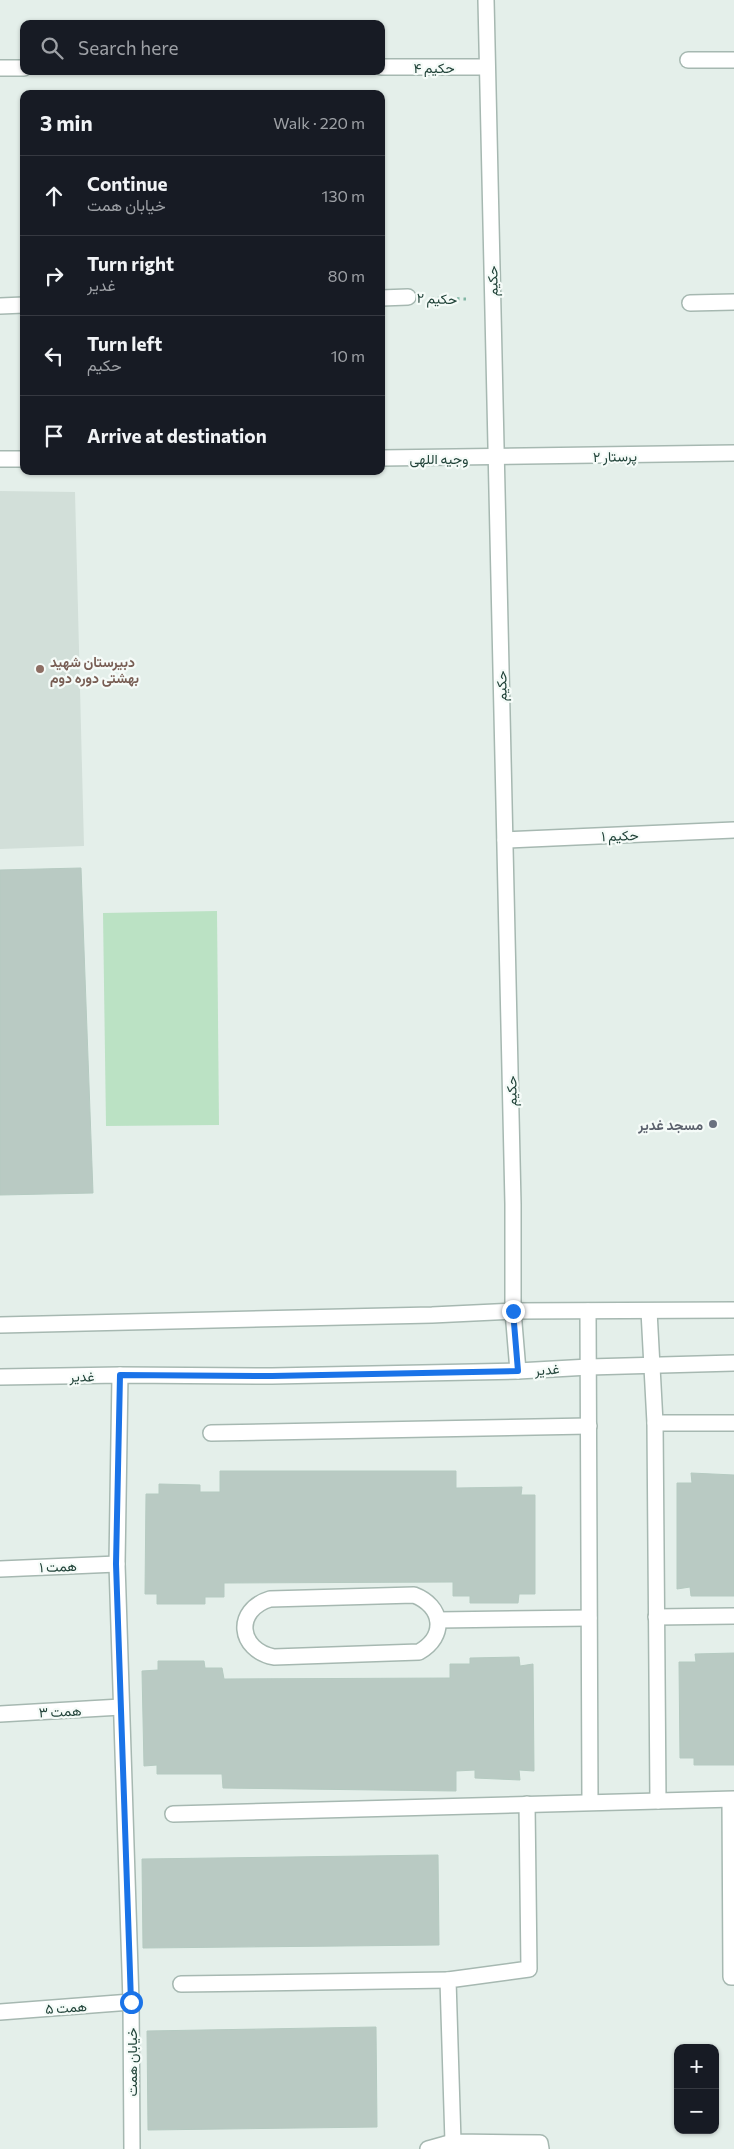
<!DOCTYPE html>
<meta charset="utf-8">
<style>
:root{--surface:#171b24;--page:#20242c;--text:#f1f3f6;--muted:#9ea1a6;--line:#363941}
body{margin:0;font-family:Commissioner,Vazirmatn,sans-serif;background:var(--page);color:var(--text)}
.controls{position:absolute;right:15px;bottom:15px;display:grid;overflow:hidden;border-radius:10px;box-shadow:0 1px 4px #0004}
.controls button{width:45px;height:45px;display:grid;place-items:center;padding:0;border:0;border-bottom:1px solid var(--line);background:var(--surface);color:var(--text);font:25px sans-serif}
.stop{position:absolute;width:15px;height:15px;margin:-11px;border:4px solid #1a73e8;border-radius:50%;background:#fff}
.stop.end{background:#1a73e8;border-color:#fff;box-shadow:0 1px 5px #0008}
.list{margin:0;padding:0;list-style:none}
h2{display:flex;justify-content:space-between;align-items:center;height:65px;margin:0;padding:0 20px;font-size:21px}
h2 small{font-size:16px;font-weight:400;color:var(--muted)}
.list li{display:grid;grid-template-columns:32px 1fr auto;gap:15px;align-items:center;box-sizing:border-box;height:80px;padding:0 20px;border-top:1px solid var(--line)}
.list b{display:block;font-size:19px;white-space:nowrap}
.list p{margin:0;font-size:16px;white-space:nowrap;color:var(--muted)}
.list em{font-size:16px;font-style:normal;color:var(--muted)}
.icon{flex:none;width:28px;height:28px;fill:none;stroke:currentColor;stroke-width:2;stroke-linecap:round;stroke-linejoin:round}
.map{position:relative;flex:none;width:734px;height:2149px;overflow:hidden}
.search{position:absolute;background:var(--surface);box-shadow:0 1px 4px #0004;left:20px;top:20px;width:365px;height:55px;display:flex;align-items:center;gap:12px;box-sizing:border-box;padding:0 18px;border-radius:10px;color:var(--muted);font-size:19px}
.panel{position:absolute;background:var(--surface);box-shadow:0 1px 4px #0004;left:20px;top:90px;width:365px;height:385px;border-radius:10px}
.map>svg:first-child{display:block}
.built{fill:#d2dfd9}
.green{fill:#bbe2c4}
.building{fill:#b9cac3;stroke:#b5cac1}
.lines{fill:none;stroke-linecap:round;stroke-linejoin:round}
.minor-casing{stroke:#a6b8b1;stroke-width:18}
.tertiary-casing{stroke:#a6b8b1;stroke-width:18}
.path{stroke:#81b6a4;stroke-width:3;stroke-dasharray:2.5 4;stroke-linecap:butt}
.minor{stroke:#fff;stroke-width:15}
.tertiary{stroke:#fff;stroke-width:15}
.route{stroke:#1a73e8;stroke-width:6}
.education-dot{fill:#8d6e63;stroke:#f5fbf8;stroke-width:2}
.worship-dot{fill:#6b7280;stroke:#f5fbf8;stroke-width:2}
.labels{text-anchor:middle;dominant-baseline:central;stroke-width:4.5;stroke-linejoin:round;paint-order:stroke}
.street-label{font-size:14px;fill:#214339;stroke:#f5fbf8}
.education-label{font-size:14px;font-weight:bold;fill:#785e54;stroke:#f5fbf8;text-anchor:start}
.worship-label{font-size:14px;font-weight:bold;fill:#5b616d;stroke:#f5fbf8;text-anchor:end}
</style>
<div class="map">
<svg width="734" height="2149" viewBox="0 0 734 2149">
<rect width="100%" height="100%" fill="#e4efea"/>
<polygon class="built" points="0,491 75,492 84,846 0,849"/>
<polygon class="green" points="217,911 219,1125 106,1126 103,913"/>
<g class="building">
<polygon points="81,868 93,1193 0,1195 0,870"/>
<polygon points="220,1471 456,1471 456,1488 522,1487 521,1495 535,1495 535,1594 519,1594 518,1603 470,1603 470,1596 453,1596 453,1582 224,1583 224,1597 205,1597 205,1604 157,1604 157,1594 145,1594 146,1494 159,1494 159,1484 200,1485 200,1492 220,1492"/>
<polygon points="691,1473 734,1475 734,1596 691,1596 690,1587 677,1589 677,1483 692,1483"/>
<polygon points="734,1653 734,1765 694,1765 694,1758 680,1758 679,1662 696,1662 695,1654"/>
<polygon points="519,1657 520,1666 533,1664 534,1771 519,1770 520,1780 475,1778 475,1770 456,1771 456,1791 223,1788 222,1774 157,1774 157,1765 144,1766 142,1671 158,1670 158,1661 204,1661 205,1668 222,1668 224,1679 450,1678 450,1664 470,1664 470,1658"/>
<polygon points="438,1855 439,1945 143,1948 142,1859"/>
<polygon points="376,2027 377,2127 148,2130 147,2031"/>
</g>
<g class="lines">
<defs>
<g id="minor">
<polyline points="688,60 734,60"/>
<polyline points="381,67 487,67"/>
<polyline points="0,68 24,68"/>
<polyline points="381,298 408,297"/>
<polyline points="690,303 734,302"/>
<polyline points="0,306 24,305"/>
<polyline points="381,458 734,453"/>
<polyline points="0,459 24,459"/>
<polyline points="505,840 734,830"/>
<polyline points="588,1311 590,1802"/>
<polyline points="649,1311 655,1423 658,1801"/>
<polyline points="120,1375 117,1564 131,2002 132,2149"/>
<polyline points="655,1423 734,1423"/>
<polyline points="211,1433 589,1426"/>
<polyline points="0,1569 117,1564"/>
<path d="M414 1595C443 1606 447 1636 419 1652L274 1657C238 1650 234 1610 270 1599Z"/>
<polyline points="656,1617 734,1616"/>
<polyline points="438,1620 589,1618"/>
<polyline points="0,1714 121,1707"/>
<polyline points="730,1800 731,1977 734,1977"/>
<polyline points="527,1804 529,1969 448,1980 453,2142 540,2143 541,2149"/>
<polyline points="173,1814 734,1799"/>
<polyline points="181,1984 448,1980"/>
<polyline points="0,2012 131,2002"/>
<polyline points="428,2149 453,2142"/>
</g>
<g id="tertiary">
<polyline points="486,0 513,1204 513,1311 518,1371"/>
<polyline points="0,1325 432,1315 513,1311 734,1310"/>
<polyline points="0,1377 120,1375 272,1376 518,1371 589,1367 734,1363"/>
</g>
</defs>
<use href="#minor" class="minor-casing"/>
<use href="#tertiary" class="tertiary-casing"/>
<polyline class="path" points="431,298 468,299"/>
<use href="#minor" class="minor"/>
<use href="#tertiary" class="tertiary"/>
</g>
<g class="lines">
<polyline class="route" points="131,2002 116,1564 120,1375 272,1376 518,1371 513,1311"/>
</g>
<circle class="education-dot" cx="40" cy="669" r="5"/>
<circle class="worship-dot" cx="713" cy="1124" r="5"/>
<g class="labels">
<g class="street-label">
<text x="434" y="67">حکیم ۴</text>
<text transform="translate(492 281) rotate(-91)">حکیم</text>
<text transform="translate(437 298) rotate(2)">حکیم ۲</text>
<text transform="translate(615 456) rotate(-1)">پرستار ۲</text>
<text x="439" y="458">وجیه اللهی</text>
<text transform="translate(501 686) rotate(-91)">حکیم</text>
<text transform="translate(620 835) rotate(-2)">حکیم ۱</text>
<text transform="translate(511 1091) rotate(-91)">حکیم</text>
<text transform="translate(547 1369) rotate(-4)">غدیر</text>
<text transform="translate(82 1376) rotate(-1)">غدیر</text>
<text transform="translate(58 1566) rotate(-2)">همت ۱</text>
<text transform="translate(60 1711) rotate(-3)">همت ۳</text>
<text transform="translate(66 2007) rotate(-4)">همت ۵</text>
<text transform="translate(131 2062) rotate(-90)">خیابان همت</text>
</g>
<g class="education-label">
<text x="50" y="661">دبیرستان شهید<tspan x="50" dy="16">بهشتی دوره دوم</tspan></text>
</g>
<g class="worship-label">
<text x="703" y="1124">مسجد غدیر</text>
</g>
</g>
</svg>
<div class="controls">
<button>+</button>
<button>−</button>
</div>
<div class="stop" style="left:131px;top:2002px"></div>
<div class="stop end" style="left:513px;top:1311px"></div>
<div class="search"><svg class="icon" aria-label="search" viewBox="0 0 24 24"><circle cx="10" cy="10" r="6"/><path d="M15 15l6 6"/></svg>Search here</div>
<section class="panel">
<h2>3 min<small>Walk · 220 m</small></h2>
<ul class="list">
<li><svg class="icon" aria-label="ahead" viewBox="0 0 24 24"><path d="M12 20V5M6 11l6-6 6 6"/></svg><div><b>Continue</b><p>خیابان همت</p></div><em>130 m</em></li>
<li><svg class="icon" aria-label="right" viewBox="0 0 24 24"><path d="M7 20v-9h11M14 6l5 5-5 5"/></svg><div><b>Turn right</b><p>غدیر</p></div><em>80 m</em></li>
<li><svg class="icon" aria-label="left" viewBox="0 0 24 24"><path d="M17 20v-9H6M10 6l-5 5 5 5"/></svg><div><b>Turn left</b><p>حکیم</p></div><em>10 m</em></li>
<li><svg class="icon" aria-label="arrive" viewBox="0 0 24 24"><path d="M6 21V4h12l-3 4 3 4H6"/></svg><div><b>Arrive at destination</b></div></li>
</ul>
</section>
</div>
